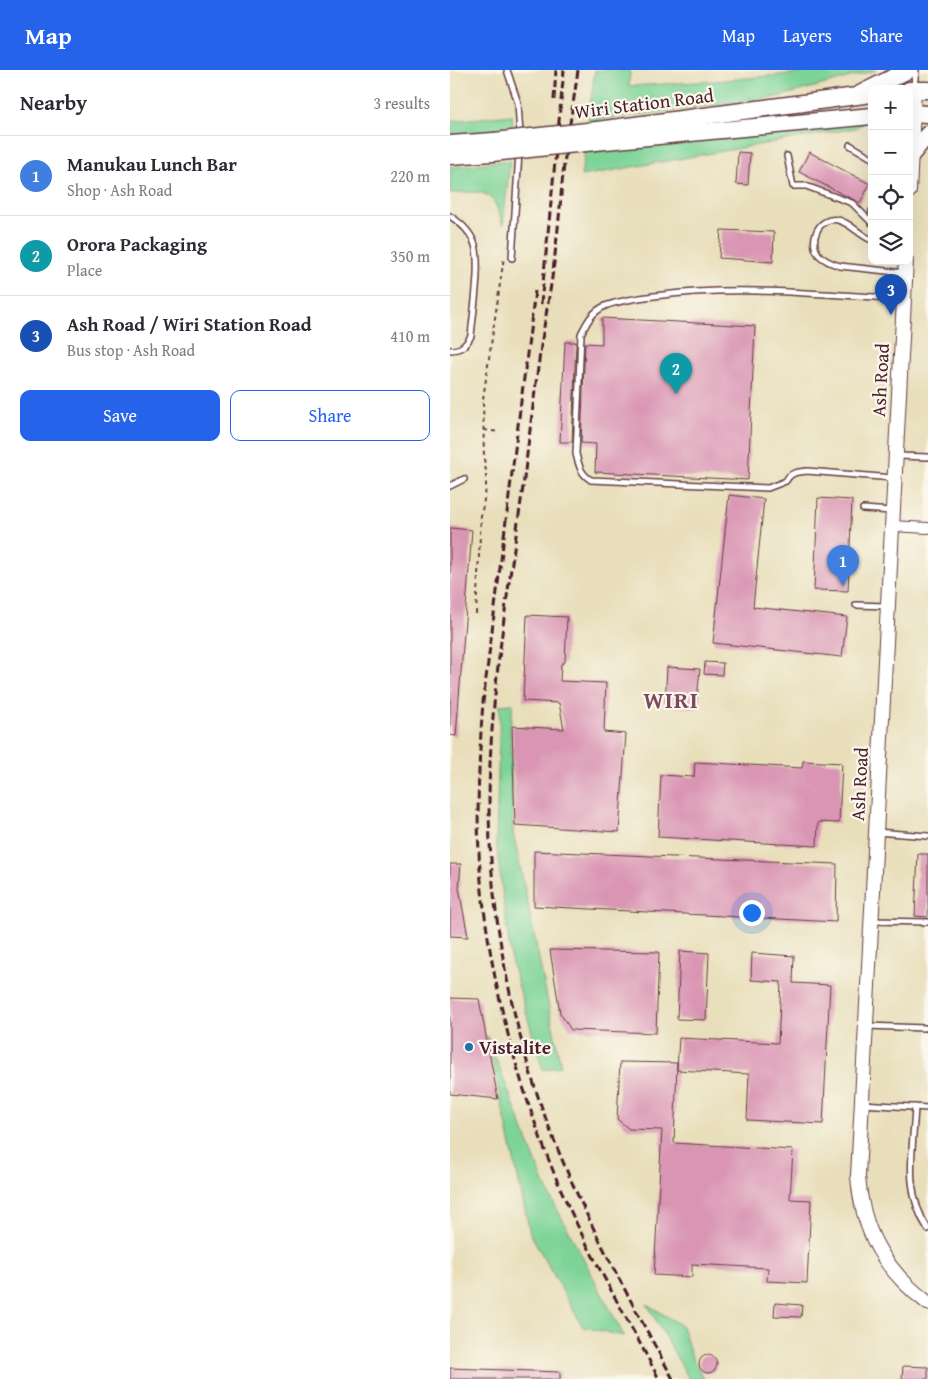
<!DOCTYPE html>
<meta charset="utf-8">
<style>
:root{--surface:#fff;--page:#f7f7f7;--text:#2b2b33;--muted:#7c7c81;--line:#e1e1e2;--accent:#2563eb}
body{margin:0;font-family:"Gentium Book Plus",serif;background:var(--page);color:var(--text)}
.controls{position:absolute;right:15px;top:15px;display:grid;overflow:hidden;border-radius:10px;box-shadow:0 5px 20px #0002}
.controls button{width:45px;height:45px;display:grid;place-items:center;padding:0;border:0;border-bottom:1px solid var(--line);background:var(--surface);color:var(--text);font:25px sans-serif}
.you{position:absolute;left:301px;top:842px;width:18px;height:18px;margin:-12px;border:4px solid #fff;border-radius:50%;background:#1a73e8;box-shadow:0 0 0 8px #1a73e833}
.badge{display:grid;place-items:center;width:32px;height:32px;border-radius:50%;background:var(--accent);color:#fff;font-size:16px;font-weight:700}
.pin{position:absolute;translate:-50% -41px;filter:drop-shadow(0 1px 2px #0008)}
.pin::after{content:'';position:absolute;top:26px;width:18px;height:15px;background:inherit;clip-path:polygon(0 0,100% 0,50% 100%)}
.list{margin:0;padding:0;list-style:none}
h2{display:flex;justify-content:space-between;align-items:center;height:65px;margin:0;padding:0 20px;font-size:21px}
h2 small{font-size:16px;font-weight:400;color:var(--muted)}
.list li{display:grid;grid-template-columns:32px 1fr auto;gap:15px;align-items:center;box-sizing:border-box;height:80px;padding:0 20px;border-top:1px solid var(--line)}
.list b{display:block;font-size:19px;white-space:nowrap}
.list p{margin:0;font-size:16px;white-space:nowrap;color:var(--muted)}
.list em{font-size:16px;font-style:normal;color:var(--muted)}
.actions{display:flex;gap:10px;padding:15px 20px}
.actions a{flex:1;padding:11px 0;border:1px solid var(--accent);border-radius:10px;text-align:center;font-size:18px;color:var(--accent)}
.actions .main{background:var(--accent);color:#fff}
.icon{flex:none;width:28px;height:28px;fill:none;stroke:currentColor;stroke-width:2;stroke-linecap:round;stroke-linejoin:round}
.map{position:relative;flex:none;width:478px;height:1309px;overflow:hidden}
header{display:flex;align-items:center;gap:30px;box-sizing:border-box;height:70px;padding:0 25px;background:var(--accent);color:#fff}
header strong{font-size:24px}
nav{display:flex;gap:28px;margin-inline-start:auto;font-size:18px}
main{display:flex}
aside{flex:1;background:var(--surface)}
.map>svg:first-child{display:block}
.green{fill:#7ed498;stroke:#647a62}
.building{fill:#d995b3}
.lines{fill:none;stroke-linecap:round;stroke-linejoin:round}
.service-casing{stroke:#623c40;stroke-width:8}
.minor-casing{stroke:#623c40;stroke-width:12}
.secondary-casing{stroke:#623c40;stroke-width:16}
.primary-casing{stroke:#623c40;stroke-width:19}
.path{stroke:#623c40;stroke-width:2;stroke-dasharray:4 4;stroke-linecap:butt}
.service{stroke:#fff;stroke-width:5}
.minor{stroke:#fff;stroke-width:10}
.secondary{stroke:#fff;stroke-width:14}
.primary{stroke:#fff;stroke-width:16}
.rail{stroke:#4a1f2b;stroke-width:3;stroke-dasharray:8 4;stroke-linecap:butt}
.primary-bridge-casing{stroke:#623c40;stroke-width:19;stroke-linecap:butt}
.primary-bridge{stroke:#fff;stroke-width:16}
.poi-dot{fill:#1f6fb2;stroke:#fbf7ec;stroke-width:2}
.labels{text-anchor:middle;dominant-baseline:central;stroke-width:4.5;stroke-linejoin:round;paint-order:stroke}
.street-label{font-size:19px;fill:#4a1f2b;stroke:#fbf7ec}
.poi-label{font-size:19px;font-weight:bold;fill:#4a1f2b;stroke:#fbf7ec;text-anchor:start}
.district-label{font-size:24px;font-weight:bold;letter-spacing:1px;fill:#7c485b;stroke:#fbf7ec}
</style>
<header>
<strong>Map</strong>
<nav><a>Map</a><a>Layers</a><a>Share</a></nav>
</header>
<main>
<aside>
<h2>Nearby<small>3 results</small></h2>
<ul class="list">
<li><span class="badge" style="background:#3f7fe0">1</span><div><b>Manukau Lunch Bar</b><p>Shop · Ash Road</p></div><em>220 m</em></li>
<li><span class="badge" style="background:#0f9aa8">2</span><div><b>Orora Packaging</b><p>Place</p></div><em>350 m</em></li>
<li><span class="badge" style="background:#1a4fb4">3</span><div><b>Ash Road / Wiri Station Road</b><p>Bus stop · Ash Road</p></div><em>410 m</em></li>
</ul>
<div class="actions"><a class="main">Save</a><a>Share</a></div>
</aside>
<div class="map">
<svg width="478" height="1309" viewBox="0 0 478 1309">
<rect width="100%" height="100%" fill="#fbf7ec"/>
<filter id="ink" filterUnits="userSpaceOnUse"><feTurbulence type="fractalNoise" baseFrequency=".02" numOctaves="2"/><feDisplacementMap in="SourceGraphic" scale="10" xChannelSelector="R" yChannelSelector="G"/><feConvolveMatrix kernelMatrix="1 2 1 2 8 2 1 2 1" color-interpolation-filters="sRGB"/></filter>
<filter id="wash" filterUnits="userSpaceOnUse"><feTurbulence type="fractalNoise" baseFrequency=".0096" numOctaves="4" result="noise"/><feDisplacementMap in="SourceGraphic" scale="20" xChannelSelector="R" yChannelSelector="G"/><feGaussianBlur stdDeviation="1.12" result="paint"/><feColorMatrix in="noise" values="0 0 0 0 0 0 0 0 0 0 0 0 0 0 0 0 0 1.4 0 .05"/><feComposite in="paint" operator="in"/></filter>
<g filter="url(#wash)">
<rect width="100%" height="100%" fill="#e8deba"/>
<g class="green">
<polygon points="145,0 180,0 179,16 265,11 384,0 427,0 327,27 138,51"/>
<polygon points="62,45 63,61 0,66 0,51"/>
<polygon points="397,52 413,54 405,58 131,106 135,82"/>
<path d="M60 90 53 155C42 117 36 122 0 123V97Z"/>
<polygon points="63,634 60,658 63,762 111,996 93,1000 61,890 46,772 50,635"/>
<polygon points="37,966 95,1116 174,1266 133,1257 80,1163"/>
<polygon points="197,1234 232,1256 242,1288 254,1309 239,1309"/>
</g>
<g id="blocks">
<g class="building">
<polygon points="288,82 300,83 298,115 286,114"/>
<polygon points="359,82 420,114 410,133 349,102"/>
<polygon points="271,160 324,162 323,192 269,188"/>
<polygon points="152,248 305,256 298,410 145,402 146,374 131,373 135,273 152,274"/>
<polygon points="115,272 126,272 122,372 110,372"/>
<polygon points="279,425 314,429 303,537 397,547 392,587 263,573"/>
<polygon points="368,428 402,430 398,521 364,520"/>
<polygon points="0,458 22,460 6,666 0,665"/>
<polygon points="77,545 117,547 115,592 111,594 110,611 156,613 154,662 176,664 169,762 65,755 62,656 114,659 109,633 73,631"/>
<polygon points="255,592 273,593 272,605 254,604"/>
<polygon points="217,597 250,599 246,639 215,636"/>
<polygon points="353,691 392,693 389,753 368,752 367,776 208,767 211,705 244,707 245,692 352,698"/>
<polygon points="84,781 387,794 386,852 84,836"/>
<polygon points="468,784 478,784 478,847 465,846"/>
<polygon points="0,794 11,794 9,818 18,867 0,866"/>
<polygon points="100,880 209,882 206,963 121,960 110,943"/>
<polygon points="230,881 259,883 256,950 227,949"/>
<polygon points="302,883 344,886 343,913 380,915 373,1054 297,1050 299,1004 227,1000 229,968 328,973 331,912 301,910"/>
<polygon points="0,928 29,929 48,1029 0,1024"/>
<polygon points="170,992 227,993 224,1073 343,1080 340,1129 361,1130 357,1213 317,1211 318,1198 242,1194 242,1207 204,1205 212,1060 179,1059 167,1049"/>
<polygon points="325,1233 352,1235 351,1247 324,1246"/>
<circle cx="258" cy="1294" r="9"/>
<polygon points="453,1296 478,1297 478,1309 452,1309"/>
<polygon points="0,1298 110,1302 110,1309 0,1309"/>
</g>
</g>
</g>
<g filter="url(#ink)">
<use href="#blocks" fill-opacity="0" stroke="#623c40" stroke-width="1"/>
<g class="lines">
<defs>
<g id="service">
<polyline points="57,0 68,33 70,65"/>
<polyline points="464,17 466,0"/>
<polyline points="400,75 422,88"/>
<polyline points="337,86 343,116 356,116 402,133 422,153"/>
<path d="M0 146C11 153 21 162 25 175 31 196 23 243 21 266 16 275 11 280 0 280"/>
<polyline points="421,152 422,141"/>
<path d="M422 170C410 166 401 153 388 150 368 146 358 172 369 185 375 191 383 194 390 196L455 203"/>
<polyline points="62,188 69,83"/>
<polyline points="448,386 478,387"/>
<path d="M443 408 357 401C348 402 340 402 336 411L318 418 141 410C131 404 129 396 126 384L131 264C137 252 142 242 155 236 170 230 189 228 204 226 286 215 370 224 452 229"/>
<polyline points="0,416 14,409"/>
<polyline points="413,439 442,441"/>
<polyline points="406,535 436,536"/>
<polyline points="426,762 478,766"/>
<polyline points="421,851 478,852"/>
<polyline points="416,956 475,958"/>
<polyline points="412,1034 478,1038"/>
<path d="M465 1037C463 1081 453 1121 478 1159"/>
</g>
<polyline id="minor" points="442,456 478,458"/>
<g id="secondary">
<polyline points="459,121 464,20"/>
<path d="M456 191 408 1106C412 1161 434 1200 478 1233"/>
</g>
<g id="primary">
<polyline points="459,20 478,20"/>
<polyline points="410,24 458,0"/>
<polyline points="459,43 478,44"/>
<polyline points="147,60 422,24"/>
<polyline points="145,72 422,46"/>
<polyline points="0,74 44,71"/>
<polyline points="459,82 461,85 478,64"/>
<polyline points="0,86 42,83"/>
</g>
</defs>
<use href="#service" class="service-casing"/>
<use href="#minor" class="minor-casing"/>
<use href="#secondary" class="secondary-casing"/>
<use href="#primary" class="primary-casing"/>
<g class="path">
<polyline points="34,360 49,362"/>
<polyline points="26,544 31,446 36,419 36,401 34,389 33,329 54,187"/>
</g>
<use href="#service" class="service"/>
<use href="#minor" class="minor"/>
<use href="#secondary" class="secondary"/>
<use href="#primary" class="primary"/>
<g class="rail">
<path d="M128 0C124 29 119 58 115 87 111 116 110 146 106 175 103 207 97 238 92 269 85 318 79 368 73 417 60 509 44 601 40 694 35 795 50 898 78 995 111 1107 168 1207 223 1309"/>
<polyline points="104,30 106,0"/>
<path d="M85 221 33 632C29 688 26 743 30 799 38 900 63 999 100 1093 129 1168 172 1238 209 1309"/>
<polyline points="91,234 114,0"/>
</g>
<defs>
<g id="primary-bridge">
<polyline points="44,71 147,60"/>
<polyline points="42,83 145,72"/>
</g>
</defs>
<use href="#primary-bridge" class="primary-bridge-casing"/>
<use href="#primary-bridge" class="primary-bridge"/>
</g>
</g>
<circle class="poi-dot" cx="19" cy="977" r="5"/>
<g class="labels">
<g class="street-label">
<text transform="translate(194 33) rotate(-7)">Wiri Station Road</text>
<text transform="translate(430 310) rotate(-87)">Ash Road</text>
<text transform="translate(409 714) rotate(-87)">Ash Road</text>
</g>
<g class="poi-label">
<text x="29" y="977">Vistalite</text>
</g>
<g class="district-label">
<text x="221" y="629">WIRI</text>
</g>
</g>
</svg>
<div class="controls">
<button>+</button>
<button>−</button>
<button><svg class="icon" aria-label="locate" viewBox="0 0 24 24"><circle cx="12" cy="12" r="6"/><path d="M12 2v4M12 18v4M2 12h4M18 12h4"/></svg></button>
<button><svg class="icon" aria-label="layers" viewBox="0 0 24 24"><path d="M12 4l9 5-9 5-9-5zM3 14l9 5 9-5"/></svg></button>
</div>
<div class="you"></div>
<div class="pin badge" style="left:393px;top:516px;background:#3f7fe0">1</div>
<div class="pin badge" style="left:226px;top:324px;background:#0f9aa8">2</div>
<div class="pin badge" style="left:441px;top:245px;background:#1a4fb4">3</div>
</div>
</main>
